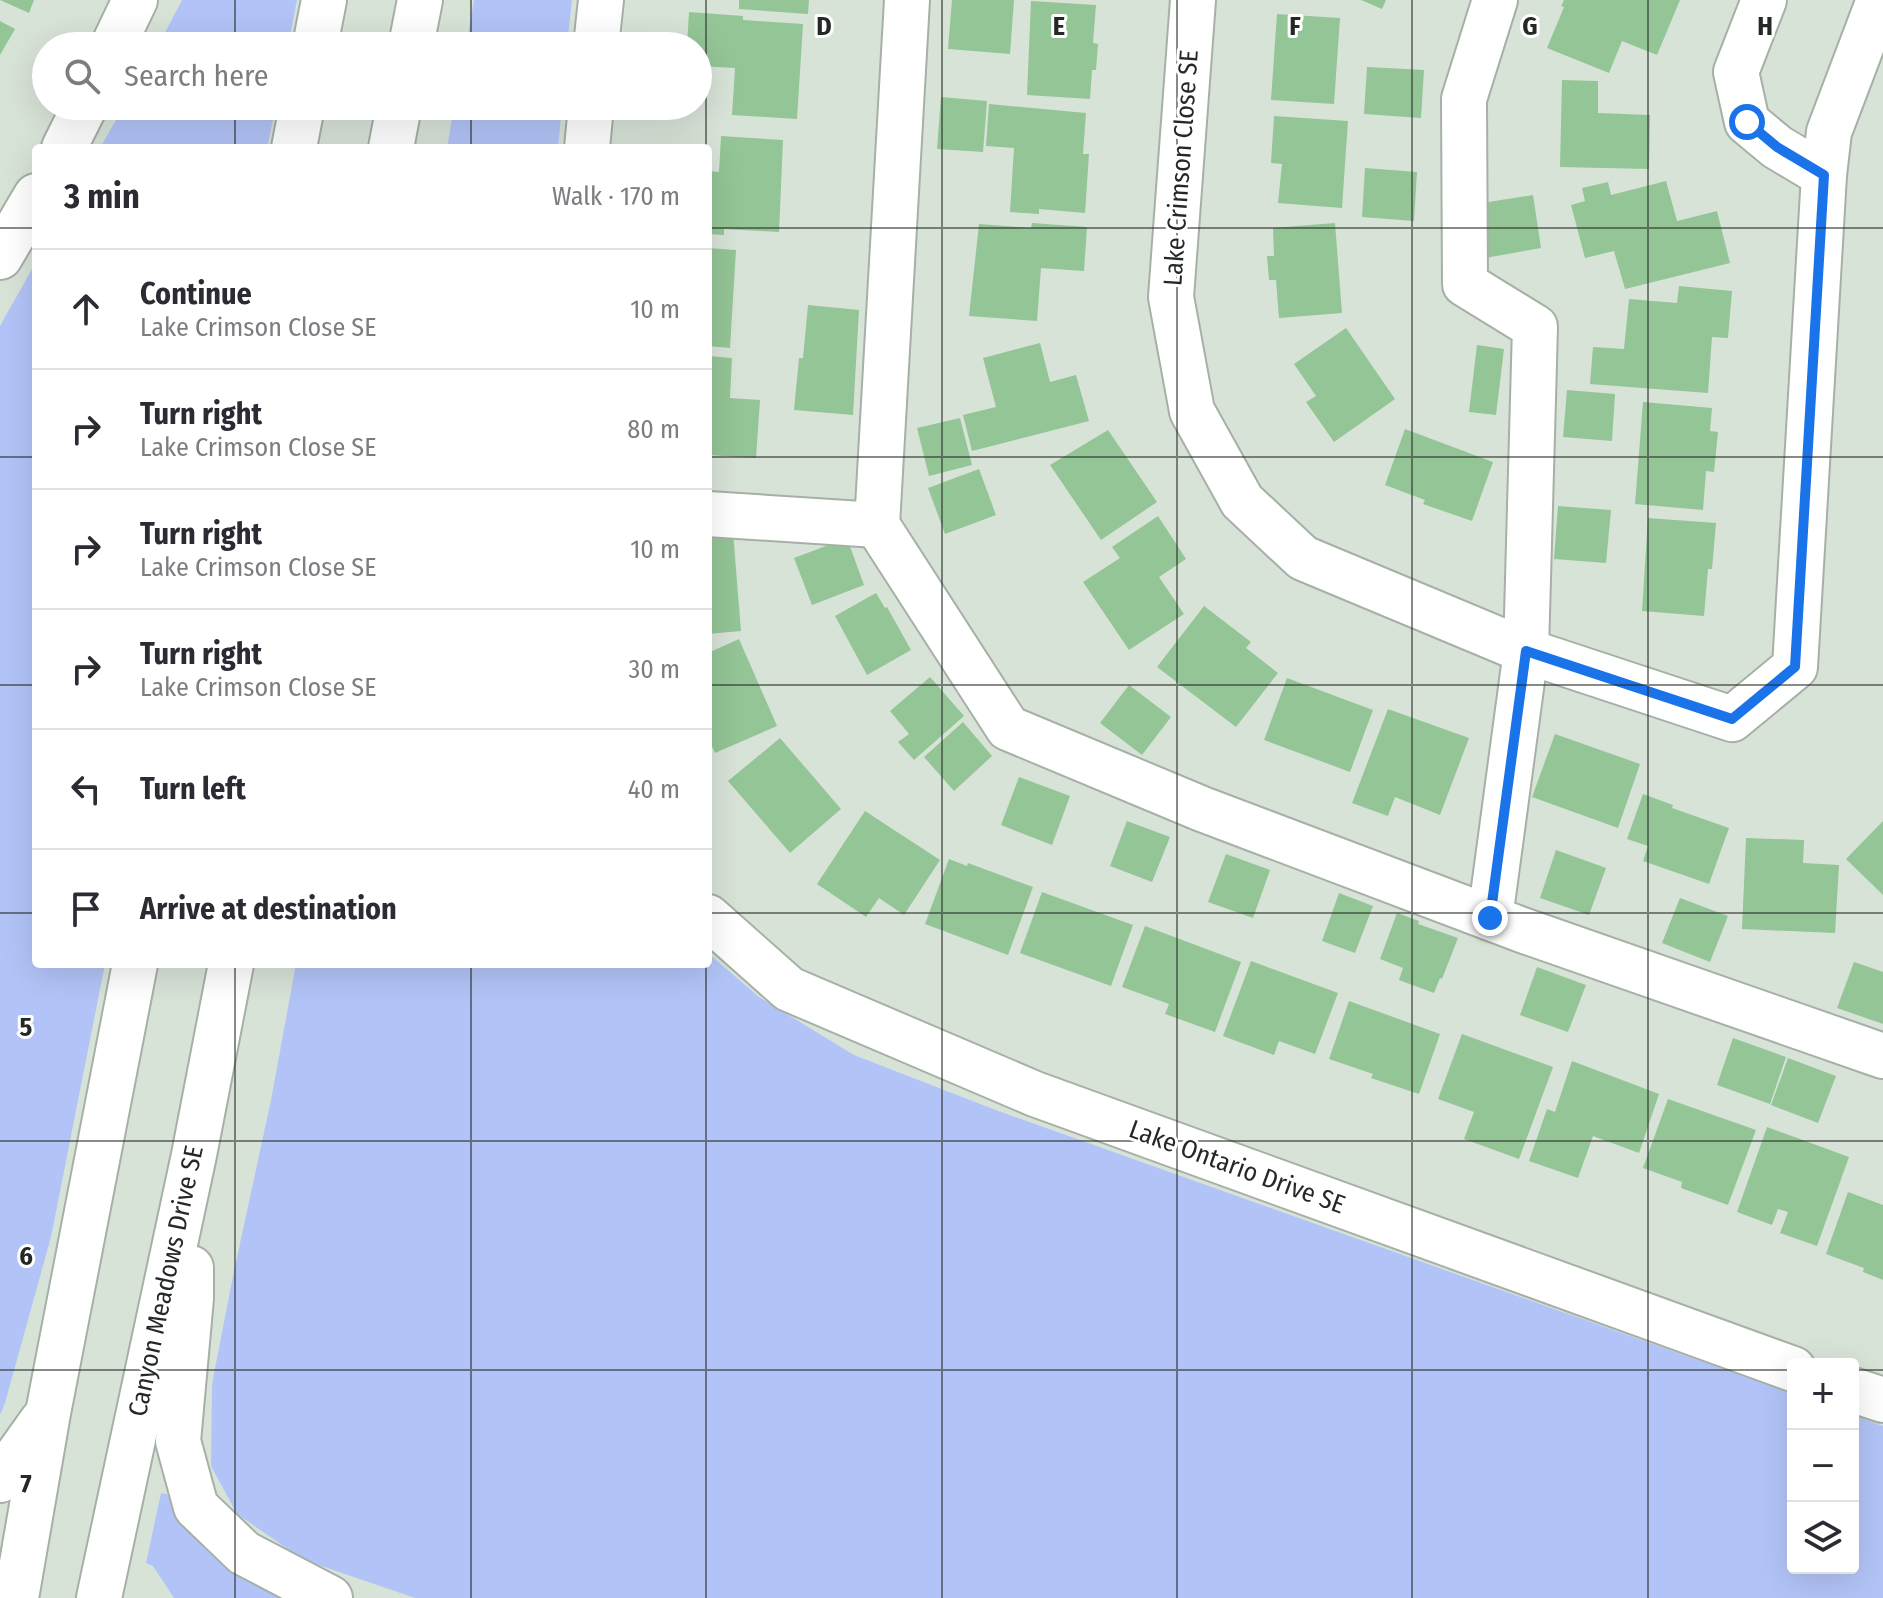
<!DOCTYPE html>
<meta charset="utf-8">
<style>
:root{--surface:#fff;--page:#f2f2f3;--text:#2b2b33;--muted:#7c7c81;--line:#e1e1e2}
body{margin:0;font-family:"Fira Sans Condensed",sans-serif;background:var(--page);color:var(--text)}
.controls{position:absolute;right:24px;bottom:24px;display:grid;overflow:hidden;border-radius:8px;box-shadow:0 8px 32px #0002}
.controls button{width:72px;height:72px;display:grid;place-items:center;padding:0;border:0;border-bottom:2px solid var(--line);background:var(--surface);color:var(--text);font:40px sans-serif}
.stop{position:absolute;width:24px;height:24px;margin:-18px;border:6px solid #1a73e8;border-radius:50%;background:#fff}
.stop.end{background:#1a73e8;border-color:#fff;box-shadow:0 2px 8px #0008}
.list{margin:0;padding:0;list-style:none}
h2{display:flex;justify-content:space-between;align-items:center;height:104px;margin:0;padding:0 32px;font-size:34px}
h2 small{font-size:26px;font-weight:400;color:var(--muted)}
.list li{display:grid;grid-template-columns:52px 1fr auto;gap:24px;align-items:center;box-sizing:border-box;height:120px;padding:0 32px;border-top:2px solid var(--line)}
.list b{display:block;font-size:30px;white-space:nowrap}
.list p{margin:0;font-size:26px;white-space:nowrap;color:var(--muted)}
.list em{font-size:26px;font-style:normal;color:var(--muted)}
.icon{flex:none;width:44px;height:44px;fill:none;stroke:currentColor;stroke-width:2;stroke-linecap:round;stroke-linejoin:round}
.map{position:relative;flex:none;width:1883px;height:1598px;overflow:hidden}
.search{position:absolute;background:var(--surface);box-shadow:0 8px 32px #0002;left:32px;top:32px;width:680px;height:88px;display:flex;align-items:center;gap:20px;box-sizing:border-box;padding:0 28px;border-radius:44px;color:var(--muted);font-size:30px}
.panel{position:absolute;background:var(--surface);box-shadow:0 8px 32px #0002;left:32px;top:144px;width:680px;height:824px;border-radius:8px}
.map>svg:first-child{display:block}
.green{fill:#b2c4f7}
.building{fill:#94c596}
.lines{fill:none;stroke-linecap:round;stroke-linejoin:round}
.minor-casing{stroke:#a6b0a6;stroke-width:48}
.major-casing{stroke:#a6b0a6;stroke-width:48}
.minor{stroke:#fff;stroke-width:44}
.major{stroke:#fff;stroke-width:44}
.route{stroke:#1a73e8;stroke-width:10}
.grid{fill:none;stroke:#252925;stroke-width:2;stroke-opacity:0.55}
.labels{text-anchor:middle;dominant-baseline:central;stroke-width:6;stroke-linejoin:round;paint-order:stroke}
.street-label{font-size:26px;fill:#252925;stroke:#fff}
.grid-label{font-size:26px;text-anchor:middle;font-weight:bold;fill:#252925;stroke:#fff;stroke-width:6;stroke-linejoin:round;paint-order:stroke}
</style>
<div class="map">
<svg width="1883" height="1598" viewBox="0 0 1883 1598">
<rect width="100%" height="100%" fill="#d8e3d8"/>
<g class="green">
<polygon points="182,0 297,0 288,46 158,46"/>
<polygon points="474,0 572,0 567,46 466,46"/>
<polygon points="124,106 276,106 267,148 100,148"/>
<polygon points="454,106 562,106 558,148 447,148"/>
<polygon points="36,262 36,964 105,964 51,1237 5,1403 0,1415 0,326"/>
<polygon points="708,953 759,997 854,1055 993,1109 1793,1394 1793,1568 1853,1568 1853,1415 1883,1426 1883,1598 415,1598 304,1560 237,1514 211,1466 212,1384 233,1276 271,1100 296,964 708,964"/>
<polygon points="161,1493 181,1497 286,1598 174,1598 153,1566 146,1563"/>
</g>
<g class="building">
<polygon points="0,0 34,0 29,13"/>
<polygon points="739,0 809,0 808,14 739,9"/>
<polygon points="952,0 1014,0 1010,54 948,49"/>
<polygon points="1361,0 1386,0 1382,9"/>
<polygon points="1564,0 1680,0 1657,55 1622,41 1609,73 1547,48 1564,7 1561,6"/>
<polygon points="1031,1 1096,5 1093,43 1098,44 1096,70 1092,70 1090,99 1027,95"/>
<polygon points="689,12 743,16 743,20 803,24 797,119 732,115 735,68 698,66 698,46 687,46"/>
<polygon points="1277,14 1340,18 1334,104 1271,100"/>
<polygon points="0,21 15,29 0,55"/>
<polygon points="1367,67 1424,70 1421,118 1364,114"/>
<polygon points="1562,80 1598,81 1598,113 1650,115 1649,169 1560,167"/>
<polygon points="941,97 987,101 983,152 937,149"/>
<polygon points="989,104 1086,113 1083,154 1089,154 1085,213 1039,209 1039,214 1010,212 1014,148 986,146"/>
<polygon points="1274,116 1348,121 1342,208 1278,203 1282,164 1271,163"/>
<polygon points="721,136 783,140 779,232 724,229 724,235 708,234 708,182 709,171 719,172"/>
<polygon points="1365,168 1417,172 1414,221 1362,217"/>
<polygon points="1666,181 1677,221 1717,211 1730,263 1625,289 1614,251 1585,258 1571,205 1585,201 1582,188 1608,182 1611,195"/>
<polygon points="1533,195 1541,248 1485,258 1476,204"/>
<polygon points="1032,223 1087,227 1084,271 1041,268 1037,321 969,316 979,224 1031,228"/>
<polygon points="1335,223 1342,313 1279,318 1276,280 1269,280 1267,256 1274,256 1273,228"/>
<polygon points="708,248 736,250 730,348 708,346"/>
<polygon points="1679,286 1732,291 1728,338 1712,337 1708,393 1590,384 1593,347 1624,349 1629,299 1677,303"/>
<polygon points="808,305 859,310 853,415 794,410 799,358 803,358"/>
<polygon points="1346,328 1395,399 1334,442 1306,402 1316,396 1294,364"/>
<polygon points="1040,343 1050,382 1076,375 1089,421 972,451 963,415 996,407 983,358"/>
<polygon points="1477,345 1504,349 1496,415 1469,412"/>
<polygon points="708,356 732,358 730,398 760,400 756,458 708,455"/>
<polygon points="1567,390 1615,394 1612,441 1563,437"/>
<polygon points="1643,402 1712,408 1710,431 1718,432 1714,472 1706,471 1703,510 1635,504"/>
<polygon points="960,418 972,465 929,476 917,428"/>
<polygon points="1405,429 1493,462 1472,521 1423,504 1425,500 1385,485"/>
<polygon points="1108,430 1157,502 1101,540 1050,465"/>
<polygon points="979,469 996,515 945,534 928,488"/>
<polygon points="1558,506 1611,510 1606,563 1554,559"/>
<polygon points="1158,516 1186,559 1159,577 1184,614 1129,650 1083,582 1120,558 1112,547"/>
<polygon points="1648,518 1716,523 1712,569 1708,569 1704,616 1642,611"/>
<polygon points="733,532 741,631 708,634 708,535"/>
<polygon points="847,538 864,585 812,605 794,558"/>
<polygon points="876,593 885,608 887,607 911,650 867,675 835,616"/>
<polygon points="1204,606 1251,642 1246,648 1278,673 1236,727 1157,667"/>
<polygon points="739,639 777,726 715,753 708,738 708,653"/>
<polygon points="930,677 964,716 914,760 898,742 909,734 890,711"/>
<polygon points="1287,678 1373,710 1350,772 1264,740"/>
<polygon points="1129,685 1171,717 1142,755 1100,723"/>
<polygon points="1388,709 1469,738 1440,815 1395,797 1388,816 1352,803"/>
<polygon points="963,722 992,756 954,791 924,757"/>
<polygon points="1555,734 1640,764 1618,828 1532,797"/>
<polygon points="780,738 841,809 790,853 728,781"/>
<polygon points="1019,777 1070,796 1052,845 1001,825"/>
<polygon points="1643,794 1673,805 1672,808 1729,828 1709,884 1643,861 1648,846 1627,839"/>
<polygon points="865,811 940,860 904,915 879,898 866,917 817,884"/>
<polygon points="1127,821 1170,837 1152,882 1110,866"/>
<polygon points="1883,821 1883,895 1846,859"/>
<polygon points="1746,838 1804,840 1803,863 1839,865 1835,933 1742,929"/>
<polygon points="1556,850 1606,868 1589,915 1540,898"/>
<polygon points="1226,854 1270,870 1253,918 1208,902"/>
<polygon points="949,859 967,866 968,863 1033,887 1008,955 925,924"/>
<polygon points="1042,892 1133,925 1111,986 1020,953"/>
<polygon points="1339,893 1373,906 1355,953 1322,941"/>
<polygon points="1680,898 1728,916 1710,962 1662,943"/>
<polygon points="1397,913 1419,921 1418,924 1458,938 1442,979 1440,978 1434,993 1399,980 1403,968 1380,959"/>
<polygon points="1145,926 1241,962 1215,1032 1165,1014 1169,1004 1122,987"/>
<polygon points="1251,961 1338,993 1315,1054 1279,1041 1274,1055 1223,1036"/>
<polygon points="1854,962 1883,972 1883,1024 1837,1008"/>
<polygon points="1537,967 1586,985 1568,1032 1520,1015"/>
<polygon points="1349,1001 1440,1034 1419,1094 1371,1078 1373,1074 1329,1059"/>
<polygon points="1462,1034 1553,1067 1519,1159 1464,1139 1474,1112 1438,1099"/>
<polygon points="1733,1038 1786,1057 1770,1104 1717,1085"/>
<polygon points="1788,1058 1836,1076 1818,1123 1771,1105"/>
<polygon points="1572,1061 1659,1094 1639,1153 1593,1136 1578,1178 1529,1161 1547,1109 1555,1112"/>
<polygon points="1668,1099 1756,1130 1728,1205 1681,1188 1682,1182 1643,1168"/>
<polygon points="1767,1127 1849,1157 1817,1246 1780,1233 1788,1212 1778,1209 1772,1225 1737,1212"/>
<polygon points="1848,1192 1883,1205 1883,1280 1863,1272 1864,1268 1826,1254"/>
</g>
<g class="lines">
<defs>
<g id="minor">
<polyline points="907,0 877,525 1008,728 1202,809 1522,930 1883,1056"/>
<polyline points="1193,0 1171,297 1192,411 1242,501 1303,558 1526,651 1732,719 1795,667 1824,175 1829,132 1879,0"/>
<polyline points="1764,0 1736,72 1747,122 1777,147 1824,175"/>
<polyline points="113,46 135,0"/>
<polyline points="596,46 601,0"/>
<polyline points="64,148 85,106"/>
<polyline points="587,148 591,106"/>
<polyline points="0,257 36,196"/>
<polyline points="708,514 877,525"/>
<polyline points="708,917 789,989 1035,1094 1793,1369"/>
<polyline points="1490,918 1526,651 1535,327 1465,284 1464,99 1495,0"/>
<polyline points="1853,1390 1883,1400"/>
</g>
<g id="major">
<polyline points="315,46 324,0"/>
<polyline points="411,46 420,0"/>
<polyline points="294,148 302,106"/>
<polyline points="391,148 399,106"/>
<polyline points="191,1268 191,1298 178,1441 196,1507 244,1553 330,1598"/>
<polyline points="0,1480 42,1421"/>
<polyline points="16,1598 48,1413 135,964"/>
<polyline points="99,1598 194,1155 231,964"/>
</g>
</defs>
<use href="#minor" class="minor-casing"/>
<use href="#major" class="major-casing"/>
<use href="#minor" class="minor"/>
<use href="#major" class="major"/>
</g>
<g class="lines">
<polyline class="route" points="1490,918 1526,651 1732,719 1795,667 1824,175 1777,147 1747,122"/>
</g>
<path class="grid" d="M235 0V46M471 0V46M706 0V148M942 0V1598M1177 0V1598M1412 0V1598M1648 0V1598M235 106V148M471 106V148M0 228H36M708 228H1883M0 457H36M708 457H1883M0 685H36M708 685H1883M0 913H36M708 913H1883M235 964V1598M471 964V1598M706 964V1598M0 1141H1883M0 1370H1793M1853 1370H1883"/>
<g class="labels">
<g class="street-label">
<text transform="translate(1181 168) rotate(-86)">Lake Crimson Close SE</text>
<text transform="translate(1237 1167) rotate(20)">Lake Ontario Drive SE</text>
<text transform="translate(166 1281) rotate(-78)">Canyon Meadows Drive SE</text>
</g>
</g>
<g class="grid-label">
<text x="824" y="35">D</text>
<text x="1059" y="35">E</text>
<text x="1295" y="35">F</text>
<text x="1530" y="35">G</text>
<text x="1765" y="35">H</text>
<text x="26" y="1036">5</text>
<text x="26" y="1265">6</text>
<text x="26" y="1493">7</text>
</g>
</svg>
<div class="controls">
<button>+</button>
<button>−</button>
<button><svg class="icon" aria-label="layers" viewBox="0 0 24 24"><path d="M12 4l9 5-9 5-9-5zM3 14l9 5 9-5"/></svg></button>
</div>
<div class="stop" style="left:1747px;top:122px"></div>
<div class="stop end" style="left:1490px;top:918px"></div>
<div class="search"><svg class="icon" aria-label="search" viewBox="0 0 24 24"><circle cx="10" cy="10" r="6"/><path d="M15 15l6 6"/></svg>Search here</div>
<section class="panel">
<h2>3 min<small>Walk · 170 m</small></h2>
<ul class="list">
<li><svg class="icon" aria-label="ahead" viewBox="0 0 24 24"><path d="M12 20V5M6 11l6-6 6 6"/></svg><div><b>Continue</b><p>Lake Crimson Close SE</p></div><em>10 m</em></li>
<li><svg class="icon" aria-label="right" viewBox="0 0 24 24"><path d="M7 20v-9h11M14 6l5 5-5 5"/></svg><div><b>Turn right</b><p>Lake Crimson Close SE</p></div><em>80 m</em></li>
<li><svg class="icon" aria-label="right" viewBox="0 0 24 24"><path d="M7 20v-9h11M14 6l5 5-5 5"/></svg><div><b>Turn right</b><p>Lake Crimson Close SE</p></div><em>10 m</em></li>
<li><svg class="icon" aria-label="right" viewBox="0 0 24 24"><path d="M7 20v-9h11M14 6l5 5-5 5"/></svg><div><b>Turn right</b><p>Lake Crimson Close SE</p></div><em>30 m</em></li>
<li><svg class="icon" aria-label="left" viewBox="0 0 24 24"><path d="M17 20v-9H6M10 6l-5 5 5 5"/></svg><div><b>Turn left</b></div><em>40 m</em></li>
<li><svg class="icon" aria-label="arrive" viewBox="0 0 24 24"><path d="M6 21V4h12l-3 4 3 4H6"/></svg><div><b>Arrive at destination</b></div></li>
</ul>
</section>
</div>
